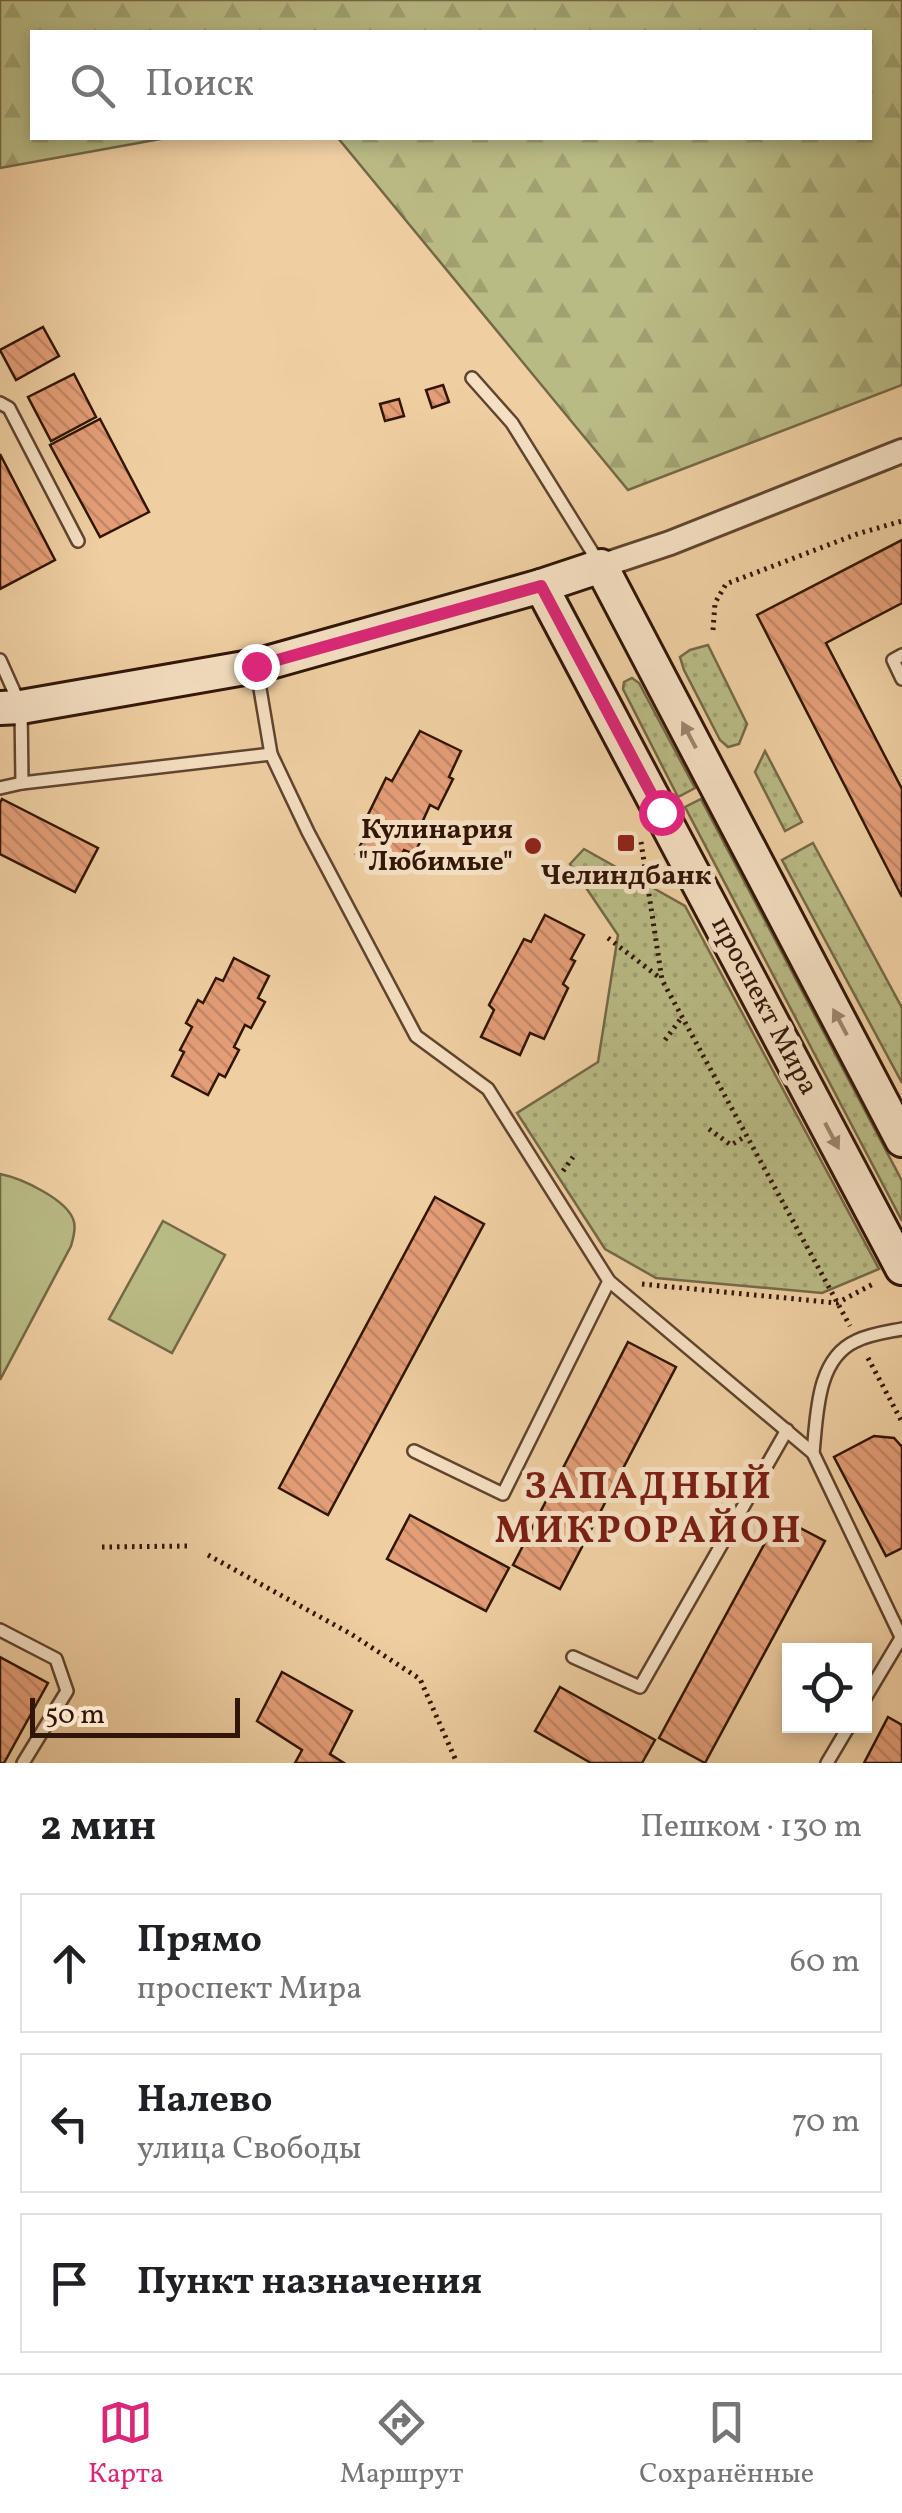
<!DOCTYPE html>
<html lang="ru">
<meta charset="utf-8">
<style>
:root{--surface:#fff;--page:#f2f2f2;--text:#202124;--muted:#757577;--line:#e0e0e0;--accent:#db2777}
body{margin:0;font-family:Vollkorn,serif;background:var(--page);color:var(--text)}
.controls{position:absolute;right:30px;bottom:30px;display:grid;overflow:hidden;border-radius:0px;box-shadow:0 5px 15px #0003}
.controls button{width:90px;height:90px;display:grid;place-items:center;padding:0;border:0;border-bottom:2px solid var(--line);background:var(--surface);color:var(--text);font:50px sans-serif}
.scale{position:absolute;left:30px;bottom:25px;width:210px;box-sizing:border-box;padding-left:10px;border:5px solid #311507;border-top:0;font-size:28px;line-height:35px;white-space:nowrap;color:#311507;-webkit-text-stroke:8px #f5e0c3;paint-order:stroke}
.stop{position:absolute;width:30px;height:30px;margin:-22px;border:8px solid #db2777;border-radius:50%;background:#fff}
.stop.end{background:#db2777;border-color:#fff;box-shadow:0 2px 10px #0008}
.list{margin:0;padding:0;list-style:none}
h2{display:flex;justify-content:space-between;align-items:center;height:130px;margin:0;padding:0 40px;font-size:42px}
h2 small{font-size:32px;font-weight:400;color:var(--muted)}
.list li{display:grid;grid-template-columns:65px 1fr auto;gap:30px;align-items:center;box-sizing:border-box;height:140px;margin:0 20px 20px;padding:0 20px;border:2px solid var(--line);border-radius:0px}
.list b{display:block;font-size:38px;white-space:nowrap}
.list p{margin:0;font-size:32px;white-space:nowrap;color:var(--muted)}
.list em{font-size:32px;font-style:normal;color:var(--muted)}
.icon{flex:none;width:55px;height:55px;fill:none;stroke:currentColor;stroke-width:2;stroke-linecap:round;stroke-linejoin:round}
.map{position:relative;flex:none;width:902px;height:1763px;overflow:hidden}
.search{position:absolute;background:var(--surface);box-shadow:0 5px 15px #0003;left:30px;right:30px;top:30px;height:110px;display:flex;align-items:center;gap:25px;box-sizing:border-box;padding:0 35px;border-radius:0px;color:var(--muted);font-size:38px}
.sheet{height:610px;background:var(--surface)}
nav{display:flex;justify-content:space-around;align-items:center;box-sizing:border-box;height:140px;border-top:2px solid var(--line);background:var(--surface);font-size:28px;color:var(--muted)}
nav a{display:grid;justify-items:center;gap:5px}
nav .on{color:var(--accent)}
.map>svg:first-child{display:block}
.green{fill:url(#green-dots);stroke:#756846;stroke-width:2.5}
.forest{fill:url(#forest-firs);stroke:#756846;stroke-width:2.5}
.pitch{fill:#b9bb85;stroke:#756846;stroke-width:2.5}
.building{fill:url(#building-back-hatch);stroke:#311507;stroke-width:2.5}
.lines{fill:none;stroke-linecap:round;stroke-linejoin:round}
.lane-casing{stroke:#60442e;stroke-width:16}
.street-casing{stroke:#60442e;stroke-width:28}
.secondary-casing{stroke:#311507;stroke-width:38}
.path{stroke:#311507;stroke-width:5;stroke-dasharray:2.5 5;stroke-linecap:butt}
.lane{stroke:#f5e0c3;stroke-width:11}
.street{stroke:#f5e0c3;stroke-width:22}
.secondary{stroke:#f5e0c3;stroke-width:32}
.oneway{fill:#9d856e}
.route{stroke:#db2777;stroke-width:12}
.poi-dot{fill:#8f2418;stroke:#f5e0c3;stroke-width:4}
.labels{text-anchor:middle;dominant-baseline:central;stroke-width:10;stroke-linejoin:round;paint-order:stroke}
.poi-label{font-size:28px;font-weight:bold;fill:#311507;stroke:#f5e0c3;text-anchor:end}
.street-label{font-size:28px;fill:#311507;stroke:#f5e0c3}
.district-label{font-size:38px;font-weight:bold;letter-spacing:2.5px;fill:#7a1f14;stroke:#f5e0c3}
</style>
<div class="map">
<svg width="902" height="1763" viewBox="0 0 902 1763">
<defs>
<pattern id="green-dots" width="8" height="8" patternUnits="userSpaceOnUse" patternTransform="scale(2.5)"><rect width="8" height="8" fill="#b9bb85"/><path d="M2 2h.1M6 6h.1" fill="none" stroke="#a0a071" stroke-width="1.8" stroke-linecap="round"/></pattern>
<pattern id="forest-firs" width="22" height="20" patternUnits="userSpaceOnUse" patternTransform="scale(2.5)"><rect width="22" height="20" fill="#b9bb85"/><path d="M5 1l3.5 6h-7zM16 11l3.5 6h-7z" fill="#a0a071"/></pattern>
<pattern id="building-back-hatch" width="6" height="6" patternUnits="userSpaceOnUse" patternTransform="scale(2.5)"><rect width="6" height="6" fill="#e49e77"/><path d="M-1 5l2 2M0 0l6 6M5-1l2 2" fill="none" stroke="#c48765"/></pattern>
</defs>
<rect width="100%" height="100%" fill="#efcfa2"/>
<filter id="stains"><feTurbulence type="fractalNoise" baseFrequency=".002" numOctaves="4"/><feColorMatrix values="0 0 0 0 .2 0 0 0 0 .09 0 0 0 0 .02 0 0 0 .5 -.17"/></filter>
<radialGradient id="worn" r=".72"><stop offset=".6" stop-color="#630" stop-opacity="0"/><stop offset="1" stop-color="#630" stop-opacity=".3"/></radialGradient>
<g class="green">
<polygon points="708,645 747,724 739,744 728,747 720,740 684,670 680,657 690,650"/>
<polygon points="632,678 639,683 695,788 678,797 623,689 624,682"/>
<polygon points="765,751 802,822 785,831 755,772"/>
<polygon points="701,799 902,1181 902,1221 685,807"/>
<polygon points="813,843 902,1008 902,1083 782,860"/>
<polygon points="584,849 685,906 879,1269 822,1293 656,1278 605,1249 517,1113 598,1062 618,935 570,864"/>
</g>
<polygon class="forest" points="0,0 902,0 902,385 628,490 338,138 870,138 870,32 32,32 32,138 166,138 0,168"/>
<g class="pitch">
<path d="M0 1174C21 1178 69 1200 74 1222 76 1230 73 1239 71 1246L0 1380Z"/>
<polygon points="163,1221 225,1255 172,1353 109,1319"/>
</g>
<g class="building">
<polygon points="43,327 59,356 16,380 0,350"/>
<polygon points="74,374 96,417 51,441 28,397"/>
<polygon points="443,385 449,402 432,408 426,390"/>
<polygon points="399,399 404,416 385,421 380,404"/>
<polygon points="100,419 149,512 100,537 50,445"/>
<polygon points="0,454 55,560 0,589"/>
<polygon points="902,540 902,603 826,643 902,789 902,897 757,615"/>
<polygon points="420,731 461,751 449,777 453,779 438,809 430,805 421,825 427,828 414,854 404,850 393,872 356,854 368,830 362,827 386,778 392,781"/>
<polygon points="2,799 98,848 75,892 0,854 0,803"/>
<polygon points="545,915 584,935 571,959 575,961 563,984 568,988 544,1039 530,1033 520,1055 481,1037 494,1010 489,1005 524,939 531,942"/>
<polygon points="234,958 269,976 258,998 265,1002 251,1028 245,1025 234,1047 239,1050 225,1077 219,1074 208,1095 172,1076 184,1052 180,1050 192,1027 186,1023 198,1000 203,1003 216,978 223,981"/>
<polygon points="435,1197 484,1224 328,1515 279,1488"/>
<polygon points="628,1342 676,1367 560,1589 513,1565"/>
<polygon points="874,1436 894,1438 902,1447 902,1548 886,1556 834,1457"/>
<polygon points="410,1515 509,1568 486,1611 387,1559"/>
<polygon points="779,1517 825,1541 705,1763 659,1738"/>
<polygon points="0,1657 48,1683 4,1763 0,1763"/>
<polygon points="282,1672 352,1711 330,1754 344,1763 295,1763 302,1750 257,1721"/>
<polygon points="560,1687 655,1740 642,1763 591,1763 535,1731"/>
<polygon points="888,1717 902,1725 902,1763 864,1763"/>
</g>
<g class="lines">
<defs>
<g id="lane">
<polyline points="472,378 512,423 599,563"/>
<polyline points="0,403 9,408 78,541"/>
<polyline points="902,655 893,660 902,679"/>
<polyline points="0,660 21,707 22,783"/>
<polyline points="257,671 271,754 308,832 416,1036 488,1089 609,1281 813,1453 902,1639"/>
<polyline points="0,788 22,783 271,754"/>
<polyline points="414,1451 503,1494 609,1281"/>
<path d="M813 1453C817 1416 816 1359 856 1341 870 1334 887 1332 902 1329"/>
<polyline points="0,1630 56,1659 67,1691 23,1763"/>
<polyline points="573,1657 640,1687 787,1430"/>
<polyline points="864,1700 901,1638"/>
<polyline points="827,1763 849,1726"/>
</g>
<polyline id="street" points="601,566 670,543 902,451"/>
<g id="secondary">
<polyline points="541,586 902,1268"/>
<polyline points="0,708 21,707 256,666 541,586 601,566 902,1140"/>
</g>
</defs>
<use href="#lane" class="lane-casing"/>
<use href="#street" class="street-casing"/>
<use href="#secondary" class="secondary-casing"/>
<g class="path">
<polyline points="713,630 715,603 726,584 857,534 902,521"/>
<polyline points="641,842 662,980 850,1326"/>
<polyline points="608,938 660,978"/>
<polyline points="665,1040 682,1017"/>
<polyline points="709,1129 731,1145 746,1136"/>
<polyline points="563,1171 573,1157"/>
<polyline points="642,1284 837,1303 875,1283"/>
<polyline points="868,1358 902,1422"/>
<polyline points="102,1547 188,1546"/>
<polyline points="208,1555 351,1634 420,1679 457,1763"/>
</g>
<use href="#lane" class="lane"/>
<use href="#street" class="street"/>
<use href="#secondary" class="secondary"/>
</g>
<defs><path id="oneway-solid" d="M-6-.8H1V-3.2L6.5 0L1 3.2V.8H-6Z" transform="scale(2.5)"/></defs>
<g class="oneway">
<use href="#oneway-solid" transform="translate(689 735) rotate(-118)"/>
<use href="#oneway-solid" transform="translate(840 1022) rotate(-118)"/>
<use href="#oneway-solid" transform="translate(832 1136) rotate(62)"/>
</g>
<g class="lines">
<polyline class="route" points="256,666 541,586 661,812"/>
</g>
<g class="poi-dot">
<rect x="616" y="833" width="20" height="20" rx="5"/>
<circle cx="533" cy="846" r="10"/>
</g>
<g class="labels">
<g class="poi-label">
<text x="513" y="830">Кулинария<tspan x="513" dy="32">"Любимые"</tspan></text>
<text x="626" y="876" text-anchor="middle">Челиндбанк</text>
</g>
<g class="street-label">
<text transform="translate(764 1006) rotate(62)">проспект Мира</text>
</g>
<g class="district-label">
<text x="649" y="1488">ЗАПАДНЫЙ<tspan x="649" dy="44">МИКРОРАЙОН</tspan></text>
</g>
</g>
<rect width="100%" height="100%" filter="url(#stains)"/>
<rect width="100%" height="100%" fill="url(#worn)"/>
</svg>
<div class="controls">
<button><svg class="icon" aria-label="locate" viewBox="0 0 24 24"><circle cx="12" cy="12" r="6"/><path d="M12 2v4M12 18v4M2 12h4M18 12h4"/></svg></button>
</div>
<div class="scale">50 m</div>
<div class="stop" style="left:661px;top:812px"></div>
<div class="stop end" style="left:256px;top:666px"></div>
<div class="search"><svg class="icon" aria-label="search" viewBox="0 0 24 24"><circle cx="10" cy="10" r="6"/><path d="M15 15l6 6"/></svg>Поиск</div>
</div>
<section class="sheet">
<h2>2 мин<small>Пешком · 130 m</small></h2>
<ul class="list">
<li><svg class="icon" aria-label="ahead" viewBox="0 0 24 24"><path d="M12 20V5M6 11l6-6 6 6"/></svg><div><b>Прямо</b><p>проспект Мира</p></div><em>60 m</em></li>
<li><svg class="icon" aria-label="left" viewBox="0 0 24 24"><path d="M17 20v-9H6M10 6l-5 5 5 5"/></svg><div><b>Налево</b><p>улица Свободы</p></div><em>70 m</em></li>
<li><svg class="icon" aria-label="arrive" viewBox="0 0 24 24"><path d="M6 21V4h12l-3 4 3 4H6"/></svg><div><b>Пункт назначения</b></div></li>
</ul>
</section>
<nav>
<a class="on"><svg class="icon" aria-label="map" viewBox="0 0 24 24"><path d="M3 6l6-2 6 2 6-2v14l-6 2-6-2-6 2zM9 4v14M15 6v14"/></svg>Карта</a>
<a><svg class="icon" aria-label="directions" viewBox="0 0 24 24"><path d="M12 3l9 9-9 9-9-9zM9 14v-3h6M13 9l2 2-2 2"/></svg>Маршрут</a>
<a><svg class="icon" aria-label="saved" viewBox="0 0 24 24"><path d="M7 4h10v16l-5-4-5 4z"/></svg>Сохранённые</a>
</nav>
